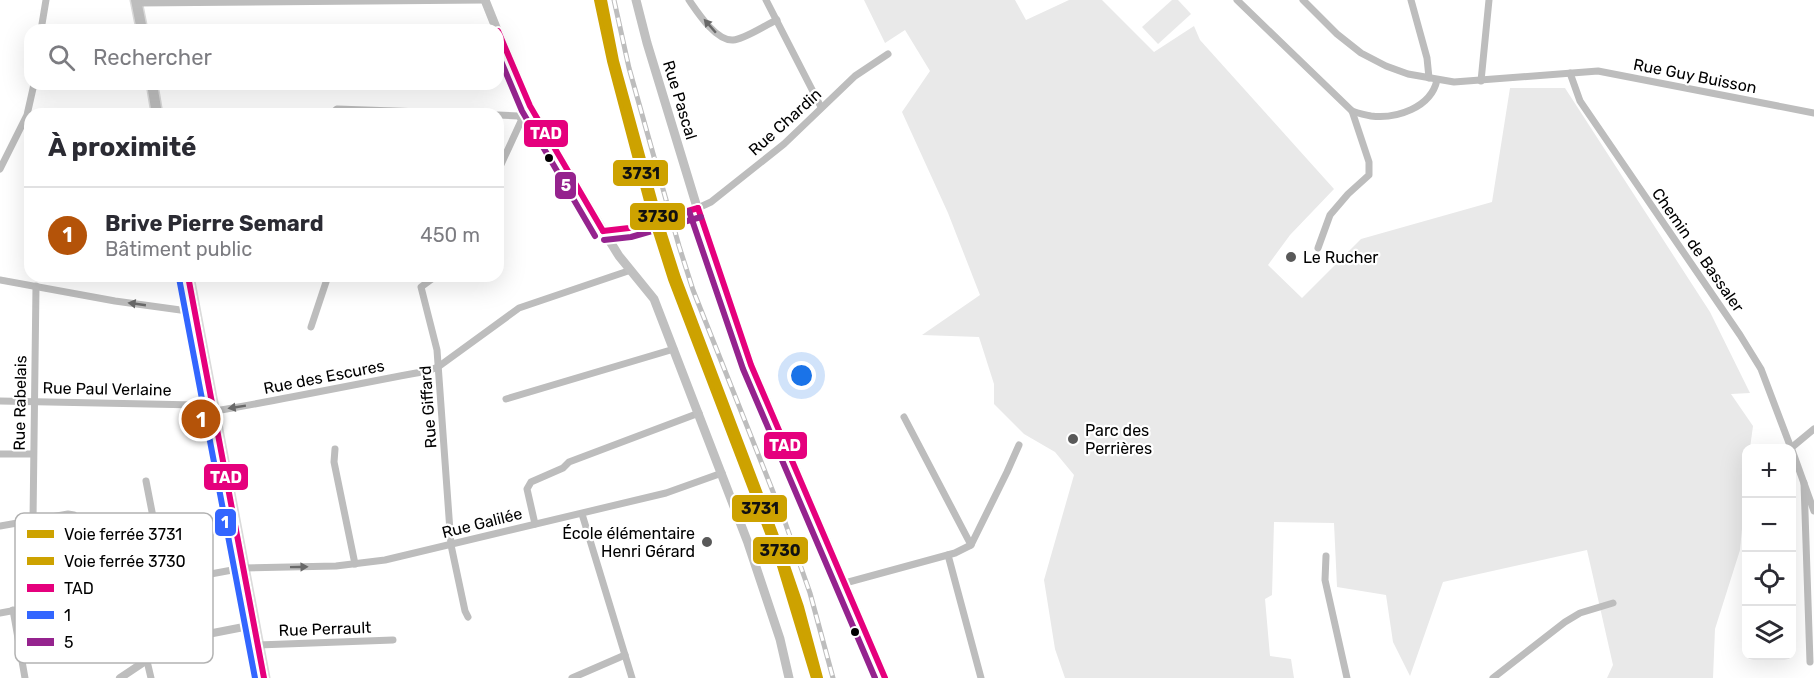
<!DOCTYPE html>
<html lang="fr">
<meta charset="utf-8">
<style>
:root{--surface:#fff;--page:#f7f7f7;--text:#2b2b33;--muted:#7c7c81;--line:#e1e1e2;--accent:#b45309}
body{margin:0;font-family:Rubik,sans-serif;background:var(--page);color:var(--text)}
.controls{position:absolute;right:18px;bottom:18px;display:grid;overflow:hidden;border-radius:12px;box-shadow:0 6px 24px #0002}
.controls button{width:54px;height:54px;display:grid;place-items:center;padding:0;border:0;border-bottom:2px solid var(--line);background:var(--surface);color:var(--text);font:30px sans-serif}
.you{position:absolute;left:802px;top:376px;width:21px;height:21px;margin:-15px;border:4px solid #fff;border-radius:50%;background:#1a73e8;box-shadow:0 0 0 9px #1a73e833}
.badge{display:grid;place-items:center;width:39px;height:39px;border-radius:50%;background:var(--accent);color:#fff;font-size:20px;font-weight:700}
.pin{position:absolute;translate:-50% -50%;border:3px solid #fff;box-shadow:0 2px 6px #0006}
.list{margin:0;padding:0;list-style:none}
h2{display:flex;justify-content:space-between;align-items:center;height:78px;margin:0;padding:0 24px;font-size:26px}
h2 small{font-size:20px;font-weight:400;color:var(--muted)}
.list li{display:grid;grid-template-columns:39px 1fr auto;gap:18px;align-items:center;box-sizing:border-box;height:96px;padding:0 24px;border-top:2px solid var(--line)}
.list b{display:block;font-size:22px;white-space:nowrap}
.list p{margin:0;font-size:20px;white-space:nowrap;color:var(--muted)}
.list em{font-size:20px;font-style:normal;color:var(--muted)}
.icon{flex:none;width:33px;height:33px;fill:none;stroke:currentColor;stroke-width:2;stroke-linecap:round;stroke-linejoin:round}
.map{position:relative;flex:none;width:1814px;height:678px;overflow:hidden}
.search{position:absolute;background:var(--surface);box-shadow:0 6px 24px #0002;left:24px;top:24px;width:480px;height:66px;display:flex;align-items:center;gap:15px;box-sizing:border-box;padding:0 21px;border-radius:18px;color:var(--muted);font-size:22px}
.panel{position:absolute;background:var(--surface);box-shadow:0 6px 24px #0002;left:24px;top:108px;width:480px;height:174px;border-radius:18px}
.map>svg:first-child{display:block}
.green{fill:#e9e9e9}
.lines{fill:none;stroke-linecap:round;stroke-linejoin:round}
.primary-casing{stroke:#dbdbdb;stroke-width:13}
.minor{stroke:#bdbdbd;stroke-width:7}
.tertiary{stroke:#bdbdbd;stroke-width:8}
.secondary{stroke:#c0c0c0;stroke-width:9}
.primary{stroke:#bdbdbd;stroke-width:10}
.rail-casing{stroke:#bdbdbd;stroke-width:5}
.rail{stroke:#fff;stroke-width:3;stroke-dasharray:9;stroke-linecap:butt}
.bus-1-casing{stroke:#fff;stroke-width:10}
.bus-2-casing{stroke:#fff;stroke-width:10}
.bus-3-casing{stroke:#fff;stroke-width:10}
.bus-1{stroke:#e5007d;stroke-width:6}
.bus-2{stroke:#36f;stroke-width:6}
.bus-3{stroke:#95238e;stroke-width:6}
.rail-1-casing{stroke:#fff;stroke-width:12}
.rail-2-casing{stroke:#fff;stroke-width:12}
.rail-1{stroke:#cda200;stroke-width:8}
.rail-2{stroke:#cda200;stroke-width:8}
.oneway{fill:#686868}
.bus-dot{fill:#000;stroke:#fff;stroke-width:2}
.poi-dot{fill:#595959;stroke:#fff;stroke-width:2}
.labels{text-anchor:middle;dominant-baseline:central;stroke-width:4.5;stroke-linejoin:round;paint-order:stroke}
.street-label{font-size:16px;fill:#000;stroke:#fff}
.poi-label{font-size:16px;fill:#000;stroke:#fff;text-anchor:start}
.key{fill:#fff;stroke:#b2b2b2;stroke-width:1.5}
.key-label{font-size:16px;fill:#000}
.line-badge{stroke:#fff;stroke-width:2}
.badge-label{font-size:16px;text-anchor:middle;font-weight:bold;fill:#fff}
.pale-badge-label{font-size:16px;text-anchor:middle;font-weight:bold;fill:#111}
</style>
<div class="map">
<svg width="1814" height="678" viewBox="0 0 1814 678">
<rect width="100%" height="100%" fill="#fff"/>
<g class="green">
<polygon points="864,0 1015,0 1026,20 1069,0 1102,0 1154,52 1194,26 1200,40 1334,189 1290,235 1268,265 1302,298 1361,239 1492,202 1510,88 1565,88 1710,312 1750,393 1731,394 1753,426 1750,448 1746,448 1746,486 1740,550 1715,629 1713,678 1607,678 1613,665 1587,550 1443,582 1410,676 1393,642 1386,595 1337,587 1334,523 1274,522 1272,595 1265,599 1270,656 1291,659 1294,678 1065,678 1055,649 1044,580 1074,475 1055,452 1024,434 994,404 994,384 979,337 922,335 980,295 948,213 902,112 930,71 905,30 885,43"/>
<polygon points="1172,0 1178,0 1191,14 1158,44 1142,27"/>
</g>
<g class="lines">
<defs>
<g id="primary">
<polyline points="136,0 142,30"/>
<polyline points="152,84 157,114"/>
<polyline points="188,276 264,678"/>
</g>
</defs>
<use href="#primary" class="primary-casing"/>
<g class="minor">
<path d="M689 0C698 13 716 41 733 40 745 39 765 25 777 20"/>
<polyline points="766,0 821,107"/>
<path d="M1237 0 1352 111C1358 113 1365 115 1371 116 1396 119 1431 108 1437 80"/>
<polyline points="1303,0 1337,34 1361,53 1386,66 1408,74 1454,82 1598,71 1814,113"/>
<polyline points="1411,0 1427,58 1429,78"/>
<polyline points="137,3 485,0"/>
<polyline points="41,30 46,0"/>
<polyline points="1570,73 1580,101 1740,335 1761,369 1791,448"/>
<polyline points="1481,81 1489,0"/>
<polyline points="331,114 337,109 480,114"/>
<polyline points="498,115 518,116 522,119"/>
<polyline points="0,169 27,115 34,84"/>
<polyline points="498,171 522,119 530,106"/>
<polyline points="698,208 711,202 784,144 855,76 888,54"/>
<polyline points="1318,248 1330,215 1348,194 1369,175 1369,162 1352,111"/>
<polyline points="436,276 421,287 437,350 451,545 465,611 468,617"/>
<polyline points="0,280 115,301 195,312"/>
<polyline points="311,327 328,276"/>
<polyline points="506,399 674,349"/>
<polyline points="0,401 197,405 213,403"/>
<path d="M215 411C286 399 356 384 427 371L438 367 519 308 631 270"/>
<polyline points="904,417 971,545"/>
<polyline points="1791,448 1814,429"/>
<polyline points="335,449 334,462 355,564"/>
<polyline points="1792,450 1814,511"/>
<polyline points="0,454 33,454"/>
<polyline points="146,481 177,640"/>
<polyline points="1804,483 1810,662"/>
<polyline points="582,514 632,678"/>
<polyline points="33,520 36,286"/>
<polyline points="535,524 527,489 531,482 563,468 569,462 699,413"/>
<polyline points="0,526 68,514 74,515 77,521 78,597"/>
<polyline points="948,555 981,678"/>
<polyline points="1326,556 1325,580 1347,678"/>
<polyline points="845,583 955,553 971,545 1007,472 1019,445"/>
<polyline points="13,610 25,678"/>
<polyline points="0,613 243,568 336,566 385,560 666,493 722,473"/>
<polyline points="258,645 393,640"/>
<polyline points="147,661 151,678"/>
<polyline points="572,678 625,655"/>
<polyline points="1493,678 1565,622 1580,613 1613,603"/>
</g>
<g class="tertiary">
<polyline points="603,231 629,228 698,208"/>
<polyline points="120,678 177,640 254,625"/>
</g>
<g class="secondary">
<polyline points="485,0 497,30"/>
<polyline points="636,0 647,43 703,227 751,365 885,678"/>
<polyline points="498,31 530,106 592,212 619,256 654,299 748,543 780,639 789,678"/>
</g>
<use href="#primary" class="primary"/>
<defs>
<polyline id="rail" points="614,0 629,68 679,246 693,290 785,522 810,593 833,678"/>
</defs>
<use href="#rail" class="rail-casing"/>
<use href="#rail" class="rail"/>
<defs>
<g id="bus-1">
<polyline points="498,31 530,106 603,231"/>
<polyline points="698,208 751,365 885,678"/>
<polyline points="603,231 629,228 698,208"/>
<polyline points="188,276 264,678"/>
</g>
<polyline id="bus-2" points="179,278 255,678"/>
<g id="bus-3">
<polyline points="498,54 522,111 595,236"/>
<polyline points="689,211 743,369 875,678"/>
<polyline points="604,240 631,237 701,217"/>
</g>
</defs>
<use href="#bus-1" class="bus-1-casing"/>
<use href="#bus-2" class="bus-2-casing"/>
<use href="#bus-3" class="bus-3-casing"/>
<use href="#bus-1" class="bus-1"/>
<use href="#bus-2" class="bus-2"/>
<use href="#bus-3" class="bus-3"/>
<defs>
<polyline id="rail-1" points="598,0 611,61 652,216 672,279 779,559 815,678"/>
<polyline id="rail-2" points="603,0 615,61 660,225 677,278 784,560 800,607 819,678"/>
</defs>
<use href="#rail-1" class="rail-1-casing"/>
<use href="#rail-2" class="rail-2-casing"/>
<use href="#rail-1" class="rail-1"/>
<use href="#rail-2" class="rail-2"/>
</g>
<defs><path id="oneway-solid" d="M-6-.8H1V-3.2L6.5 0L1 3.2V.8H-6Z" transform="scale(1.5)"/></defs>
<g class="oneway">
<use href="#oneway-solid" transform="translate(710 26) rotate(-131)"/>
<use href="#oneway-solid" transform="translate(137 304) rotate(-172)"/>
<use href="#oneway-solid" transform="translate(237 407) rotate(171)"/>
<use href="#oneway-solid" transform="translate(299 567) rotate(-1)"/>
</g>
<g class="bus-dot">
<circle cx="549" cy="158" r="5"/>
<circle cx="855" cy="632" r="5"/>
</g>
<g class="poi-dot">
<circle cx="1291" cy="257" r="6"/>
<circle cx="1073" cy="439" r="6"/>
<circle cx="707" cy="542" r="6"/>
</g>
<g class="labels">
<g class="street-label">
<text transform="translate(1695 76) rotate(11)">Rue Guy Buisson</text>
<text transform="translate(680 100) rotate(73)">Rue Pascal</text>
<text transform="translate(785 122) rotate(-42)">Rue Chardin</text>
<text transform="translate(1698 250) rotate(55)">Chemin de Bassaler</text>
<text transform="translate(324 377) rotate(-11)">Rue des Escures</text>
<text transform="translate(107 389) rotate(1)">Rue Paul Verlaine</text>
<text transform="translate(20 403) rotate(-89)">Rue Rabelais</text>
<text transform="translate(428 407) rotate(-94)">Rue Giffard</text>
<text transform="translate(482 523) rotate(-14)">Rue Galilée</text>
<text transform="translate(325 629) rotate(-2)">Rue Perrault</text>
</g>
<g class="poi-label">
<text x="1303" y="257">Le Rucher</text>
<text x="1085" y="430">Parc des<tspan x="1085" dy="18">Perrières</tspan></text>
<text x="695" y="533" text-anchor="end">École élémentaire<tspan x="695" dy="18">Henri Gérard</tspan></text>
</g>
</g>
<rect x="15" y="513" width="198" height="150" rx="9" class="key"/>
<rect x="27" y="530" width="27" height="8" fill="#cda200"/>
<rect x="27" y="557" width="27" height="8" fill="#cda200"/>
<rect x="27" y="584" width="27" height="8" fill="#e5007d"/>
<rect x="27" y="611" width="27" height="8" fill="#36f"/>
<rect x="27" y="638" width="27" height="8" fill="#95238e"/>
<g class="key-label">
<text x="64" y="540">Voie ferrée 3731</text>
<text x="64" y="567">Voie ferrée 3730</text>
<text x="64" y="594">TAD</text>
<text x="64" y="621">1</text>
<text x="64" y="648">5</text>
</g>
<g class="line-badge">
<rect x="523" y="119" width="46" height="29" rx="6" fill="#e5007d"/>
<rect x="612" y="159" width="57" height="28" rx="6" fill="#cda200"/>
<rect x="554" y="171" width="23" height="29" rx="6" fill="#95238e"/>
<rect x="629" y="202" width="57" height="29" rx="6" fill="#cda200"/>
<rect x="763" y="431" width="45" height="29" rx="6" fill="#e5007d"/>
<rect x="203" y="463" width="46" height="28" rx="6" fill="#e5007d"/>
<rect x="731" y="494" width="57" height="29" rx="6" fill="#cda200"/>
<rect x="214" y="508" width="23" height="29" rx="6" fill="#36f"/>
<rect x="752" y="536" width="57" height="29" rx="6" fill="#cda200"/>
</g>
<g class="badge-label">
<text x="546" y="139">TAD</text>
<text x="566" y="191">5</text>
<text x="785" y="451">TAD</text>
<text x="226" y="483">TAD</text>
<text x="225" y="528">1</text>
</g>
<g class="pale-badge-label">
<text x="641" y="179">3731</text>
<text x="658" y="222">3730</text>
<text x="760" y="514">3731</text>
<text x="780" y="556">3730</text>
</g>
</svg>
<div class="controls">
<button>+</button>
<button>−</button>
<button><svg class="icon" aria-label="locate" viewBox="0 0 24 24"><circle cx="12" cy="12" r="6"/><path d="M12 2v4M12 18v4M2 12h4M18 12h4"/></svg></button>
<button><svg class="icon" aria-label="layers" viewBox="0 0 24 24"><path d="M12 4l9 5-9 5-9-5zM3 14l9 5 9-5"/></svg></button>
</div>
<div class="you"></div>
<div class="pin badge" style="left:201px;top:419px">1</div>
<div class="search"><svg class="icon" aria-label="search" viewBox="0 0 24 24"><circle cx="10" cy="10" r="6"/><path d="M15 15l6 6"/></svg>Rechercher</div>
<section class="panel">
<h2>À proximité<small></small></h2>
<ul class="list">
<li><span class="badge">1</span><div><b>Brive Pierre Semard</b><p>Bâtiment public</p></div><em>450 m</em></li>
</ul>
</section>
</div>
